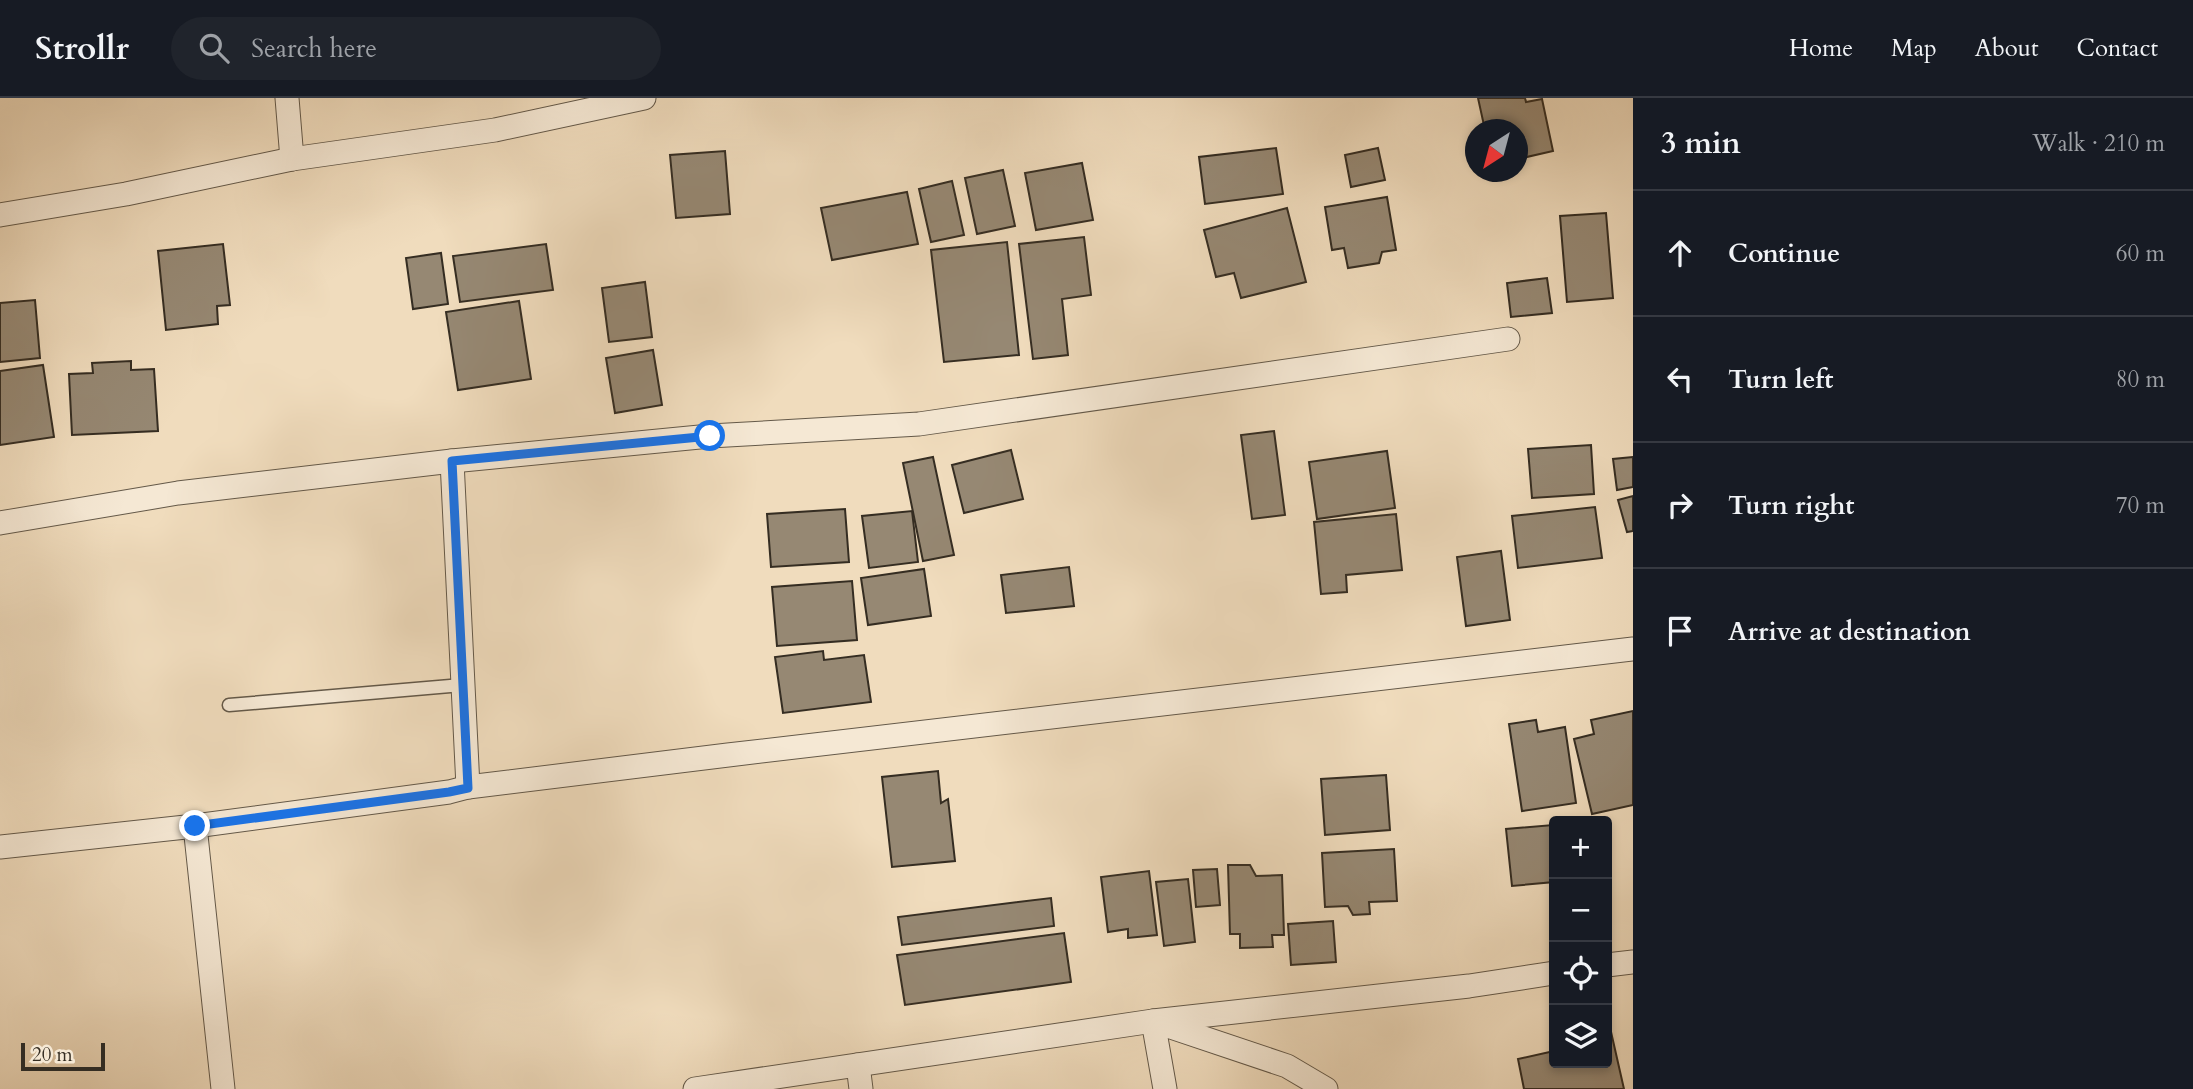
<!DOCTYPE html>
<meta charset="utf-8">
<style>
:root{--surface:#171b24;--page:#20242c;--text:#f1f3f6;--muted:#9ea1a6;--line:#363941}
body{margin:0;font-family:Cardo,serif;background:var(--page);color:var(--text)}
.controls{position:absolute;right:21px;bottom:21px;display:grid;overflow:hidden;border-radius:7px;box-shadow:0 4px 10px #0003}
.controls button{width:63px;height:63px;display:grid;place-items:center;padding:0;border:0;border-bottom:2px solid var(--line);background:var(--surface);color:var(--text);font:35px sans-serif}
.compass{position:absolute;left:1465px;top:21px;width:63px;height:63px;border-radius:50%;background:var(--surface);box-shadow:0 4px 10px #0003;rotate:216deg}
.scale{position:absolute;left:21px;bottom:18px;width:84px;box-sizing:border-box;padding-left:7px;border:4px solid #352d22;border-top:0;font-size:19px;line-height:24px;white-space:nowrap;color:#352d22;-webkit-text-stroke:5px #f5e8d4;paint-order:stroke}
.stop{position:absolute;width:21px;height:21px;margin:-16px;border:5px solid #1a73e8;border-radius:50%;background:#fff}
.stop.end{background:#1a73e8;border-color:#fff;box-shadow:0 2px 7px #0008}
.list{margin:0;padding:0;list-style:none}
h2{display:flex;justify-content:space-between;align-items:center;height:91px;margin:0;padding:0 28px;font-size:30px}
h2 small{font-size:23px;font-weight:400;color:var(--muted)}
.list li{display:grid;grid-template-columns:46px 1fr auto;gap:21px;align-items:center;box-sizing:border-box;height:126px;padding:0 28px;border-top:2px solid var(--line)}
.list b{display:block;font-size:26px;white-space:nowrap}
.list em{font-size:23px;font-style:normal;color:var(--muted)}
.icon{flex:none;width:38px;height:38px;fill:none;stroke:currentColor;stroke-width:2;stroke-linecap:round;stroke-linejoin:round}
.map{position:relative;flex:none;width:1633px;height:991px;overflow:hidden}
header{display:flex;align-items:center;gap:42px;box-sizing:border-box;height:98px;padding:0 35px;background:var(--surface);border-bottom:2px solid var(--line)}
header strong{font-size:33px}
nav{display:flex;gap:38px;margin-inline-start:auto;font-size:24px}
.search{width:490px;height:63px;background:var(--page);display:flex;align-items:center;gap:18px;box-sizing:border-box;padding:0 24px;border-radius:38px;color:var(--muted);font-size:26px}
main{display:flex}
aside{flex:1;background:var(--surface)}
.map>svg:first-child{display:block}
.building{fill:#968873;stroke:#352d22;stroke-width:2}
.lines{fill:none;stroke-linecap:round;stroke-linejoin:round}
.service-casing{stroke:#645949;stroke-width:15}
.minor-casing{stroke:#645949;stroke-width:25}
.service{stroke:#f5e8d4;stroke-width:12}
.minor{stroke:#f5e8d4;stroke-width:23}
.route{stroke:#1a73e8;stroke-width:9}
</style>
<header>
<strong>Strollr</strong>
<div class="search"><svg class="icon" aria-label="search" viewBox="0 0 24 24"><circle cx="10" cy="10" r="6"/><path d="M15 15l6 6"/></svg>Search here</div>
<nav><a>Home</a><a>Map</a><a>About</a><a>Contact</a></nav>
</header>
<main>
<div class="map">
<svg width="1633" height="991" viewBox="0 0 1633 991">
<rect width="100%" height="100%" fill="#f0dcbd"/>
<filter id="stains"><feTurbulence type="fractalNoise" baseFrequency=".00286" numOctaves="4"/><feColorMatrix values="0 0 0 0 .2 0 0 0 0 .09 0 0 0 0 .02 0 0 0 .5 -.17"/></filter>
<radialGradient id="worn" r=".72"><stop offset=".6" stop-color="#630" stop-opacity="0"/><stop offset="1" stop-color="#630" stop-opacity=".3"/></radialGradient>
<g class="building">
<polygon points="1478,0 1525,0 1526,4 1542,1 1553,53 1518,61 1518,32 1485,32"/>
<polygon points="1276,50 1283,96 1205,106 1199,59"/>
<polygon points="1378,50 1385,82 1351,89 1345,57"/>
<polygon points="725,53 730,116 676,120 670,57"/>
<polygon points="1082,65 1093,122 1036,132 1025,75"/>
<polygon points="1003,72 1015,128 977,136 965,80"/>
<polygon points="952,83 964,137 931,144 919,91"/>
<polygon points="907,94 918,146 832,162 821,110"/>
<polygon points="1387,99 1396,152 1382,154 1379,165 1348,170 1344,150 1332,152 1325,109"/>
<polygon points="1287,110 1306,184 1241,200 1234,175 1216,179 1204,132"/>
<polygon points="1606,115 1613,200 1567,204 1560,118"/>
<polygon points="1084,139 1091,197 1062,201 1068,257 1033,261 1019,146"/>
<polygon points="1007,144 1019,257 944,264 931,152"/>
<polygon points="223,146 230,207 217,208 218,226 166,232 158,153"/>
<polygon points="546,146 553,192 460,204 453,158"/>
<polygon points="441,155 448,206 413,211 406,160"/>
<polygon points="1547,180 1552,215 1511,219 1507,185"/>
<polygon points="645,184 652,239 609,244 602,190"/>
<polygon points="35,202 40,260 0,264 0,205"/>
<polygon points="519,203 531,281 458,292 446,214"/>
<polygon points="653,252 662,307 615,315 606,260"/>
<polygon points="131,263 131,272 154,271 158,333 72,337 69,276 93,275 92,265"/>
<polygon points="43,267 54,339 0,347 0,273"/>
<polygon points="1274,333 1285,417 1252,421 1241,337"/>
<polygon points="1591,347 1594,396 1532,400 1528,351"/>
<polygon points="1011,352 1023,401 964,415 952,367"/>
<polygon points="1387,353 1395,410 1317,421 1309,364"/>
<polygon points="933,359 954,457 923,463 903,365"/>
<polygon points="1633,359 1633,389 1617,392 1613,361"/>
<polygon points="1633,398 1633,433 1627,434 1618,402"/>
<polygon points="1595,409 1602,460 1518,470 1512,418"/>
<polygon points="845,411 849,464 771,469 767,416"/>
<polygon points="912,413 918,464 869,470 862,418"/>
<polygon points="1396,416 1402,472 1346,477 1347,494 1321,496 1314,424"/>
<polygon points="1501,453 1510,522 1466,528 1457,459"/>
<polygon points="1069,469 1074,508 1006,515 1001,477"/>
<polygon points="924,471 931,518 868,527 861,480"/>
<polygon points="852,483 857,542 777,548 772,489"/>
<polygon points="823,553 824,562 864,557 871,604 783,615 775,559"/>
<polygon points="1633,613 1633,707 1592,716 1574,641 1594,636 1591,622"/>
<polygon points="1536,622 1538,634 1565,629 1576,705 1522,713 1509,626"/>
<polygon points="938,673 941,705 948,701 955,763 892,769 882,679"/>
<polygon points="1386,677 1390,732 1325,737 1321,681"/>
<polygon points="1553,727 1554,784 1512,788 1506,731"/>
<polygon points="1394,751 1397,803 1369,804 1370,816 1353,817 1348,808 1325,809 1322,755"/>
<polygon points="1228,767 1250,767 1256,778 1282,777 1284,837 1272,837 1273,849 1240,850 1240,836 1230,836"/>
<polygon points="1217,771 1220,807 1196,809 1193,772"/>
<polygon points="1149,773 1157,837 1128,840 1128,831 1108,834 1101,779"/>
<polygon points="1188,781 1195,844 1164,848 1156,784"/>
<polygon points="1051,800 1054,828 902,847 898,819"/>
<polygon points="1333,823 1336,864 1291,867 1288,826"/>
<polygon points="1064,835 1071,884 905,907 897,857"/>
<polygon points="1609,925 1624,991 1524,991 1518,961 1554,953 1554,965 1607,965 1607,926"/>
</g>
<g class="lines">
<defs>
<polyline id="service" points="229,607 462,587"/>
<g id="minor">
<polyline points="287,0 292,61"/>
<polyline points="0,117 126,96 292,61 495,32 644,0"/>
<polyline points="452,363 468,689"/>
<polyline points="0,425 178,395 452,363 710,338 919,326 1508,241"/>
<polyline points="195,728 223,991"/>
<polyline points="0,749 195,728 449,694 468,689 728,657 1633,551"/>
<polyline points="1607,867 1633,864"/>
<polyline points="858,967 861,991"/>
<polyline points="695,991 1153,923 1469,888 1554,875"/>
<polyline points="1165,991 1153,923 1287,968 1326,991"/>
</g>
</defs>
<use href="#service" class="service-casing"/>
<use href="#minor" class="minor-casing"/>
<use href="#service" class="service"/>
<use href="#minor" class="minor"/>
</g>
<g class="lines">
<polyline class="route" points="195,728 449,694 468,690 452,363 710,338"/>
</g>
<rect width="100%" height="100%" filter="url(#stains)"/>
<rect width="100%" height="100%" fill="url(#worn)"/>
</svg>
<div class="controls">
<button>+</button>
<button>−</button>
<button><svg class="icon" aria-label="locate" viewBox="0 0 24 24"><circle cx="12" cy="12" r="6"/><path d="M12 2v4M12 18v4M2 12h4M18 12h4"/></svg></button>
<button><svg class="icon" aria-label="layers" viewBox="0 0 24 24"><path d="M12 4l9 5-9 5-9-5zM3 14l9 5 9-5"/></svg></button>
</div>
<svg class="compass" viewBox="-18 -18 36 36"><path d="M0-13l5 13h-10z" fill="#e53935"/><path d="M0 13l5-13h-10z" fill="#9ea1a6"/></svg>
<div class="scale">20 m</div>
<div class="stop" style="left:710px;top:338px"></div>
<div class="stop end" style="left:195px;top:728px"></div>
</div>
<aside>
<h2>3 min<small>Walk · 210 m</small></h2>
<ul class="list">
<li><svg class="icon" aria-label="ahead" viewBox="0 0 24 24"><path d="M12 20V5M6 11l6-6 6 6"/></svg><div><b>Continue</b></div><em>60 m</em></li>
<li><svg class="icon" aria-label="left" viewBox="0 0 24 24"><path d="M17 20v-9H6M10 6l-5 5 5 5"/></svg><div><b>Turn left</b></div><em>80 m</em></li>
<li><svg class="icon" aria-label="right" viewBox="0 0 24 24"><path d="M7 20v-9h11M14 6l5 5-5 5"/></svg><div><b>Turn right</b></div><em>70 m</em></li>
<li><svg class="icon" aria-label="arrive" viewBox="0 0 24 24"><path d="M6 21V4h12l-3 4 3 4H6"/></svg><div><b>Arrive at destination</b></div></li>
</ul>
</aside>
</main>
